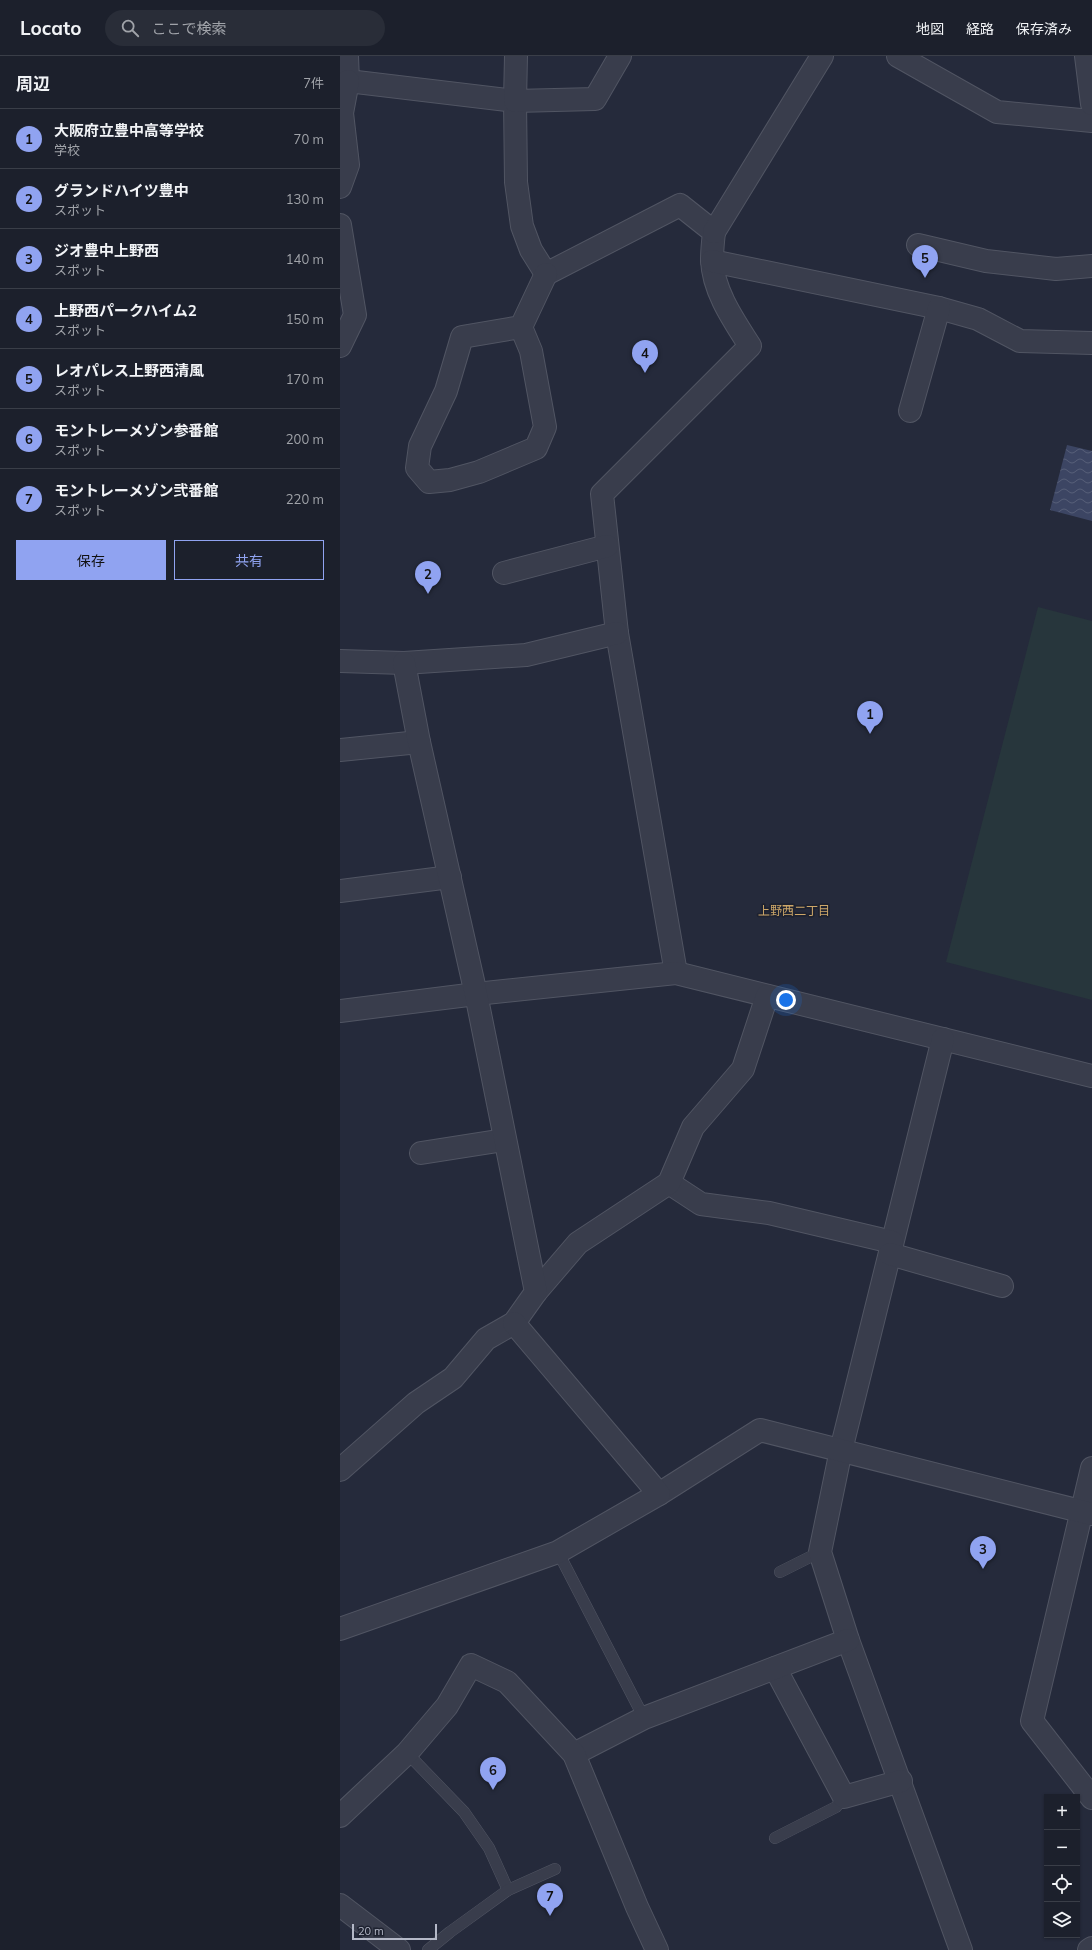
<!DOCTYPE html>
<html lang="ja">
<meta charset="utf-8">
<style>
:root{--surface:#1c202c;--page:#292d38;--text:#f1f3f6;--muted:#a0a3a9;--line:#3a3e48;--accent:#90a3f1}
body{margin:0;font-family:Mulish,"Noto Sans JP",sans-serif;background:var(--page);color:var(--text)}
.controls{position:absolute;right:12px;bottom:12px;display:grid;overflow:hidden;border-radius:0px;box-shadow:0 1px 3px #0004}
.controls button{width:36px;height:36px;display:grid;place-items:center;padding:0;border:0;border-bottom:1px solid var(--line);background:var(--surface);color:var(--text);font:20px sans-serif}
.scale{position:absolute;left:12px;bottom:10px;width:85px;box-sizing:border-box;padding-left:4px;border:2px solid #b4b8c7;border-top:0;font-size:11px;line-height:14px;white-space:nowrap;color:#b4b8c7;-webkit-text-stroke:3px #1e2230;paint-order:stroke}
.you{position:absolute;left:446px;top:944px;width:14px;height:14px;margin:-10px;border:3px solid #fff;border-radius:50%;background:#1a73e8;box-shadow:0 0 0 6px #1a73e833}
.badge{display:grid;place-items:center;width:26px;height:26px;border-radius:50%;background:var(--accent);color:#111;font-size:13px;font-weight:700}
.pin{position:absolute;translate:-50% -33px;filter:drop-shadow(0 1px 2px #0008)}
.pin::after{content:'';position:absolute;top:21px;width:14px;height:12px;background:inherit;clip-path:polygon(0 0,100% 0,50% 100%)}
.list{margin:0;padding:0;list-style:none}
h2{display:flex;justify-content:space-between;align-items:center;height:52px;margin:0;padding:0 16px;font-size:17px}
h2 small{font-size:13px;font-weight:400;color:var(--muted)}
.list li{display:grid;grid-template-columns:26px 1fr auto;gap:12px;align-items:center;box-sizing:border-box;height:60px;padding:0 16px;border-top:1px solid var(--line)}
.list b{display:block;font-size:15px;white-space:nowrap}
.list p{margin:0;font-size:13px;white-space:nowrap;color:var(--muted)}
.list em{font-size:13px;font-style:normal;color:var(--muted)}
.actions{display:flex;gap:8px;padding:12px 16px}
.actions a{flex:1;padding:9px 0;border:1px solid var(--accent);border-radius:0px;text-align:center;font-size:14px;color:var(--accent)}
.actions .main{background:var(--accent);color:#111}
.icon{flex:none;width:22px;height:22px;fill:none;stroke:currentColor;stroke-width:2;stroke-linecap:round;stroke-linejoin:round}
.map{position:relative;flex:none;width:752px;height:1894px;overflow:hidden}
header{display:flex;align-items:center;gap:24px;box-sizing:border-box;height:56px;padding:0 20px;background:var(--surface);border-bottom:1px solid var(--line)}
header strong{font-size:19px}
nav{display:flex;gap:22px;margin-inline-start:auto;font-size:14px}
.search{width:280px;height:36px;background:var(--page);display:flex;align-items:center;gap:10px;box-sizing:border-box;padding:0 14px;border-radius:22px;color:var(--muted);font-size:15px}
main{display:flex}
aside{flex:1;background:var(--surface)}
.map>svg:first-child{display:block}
.grass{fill:#27363c}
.water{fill:url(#water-waves)}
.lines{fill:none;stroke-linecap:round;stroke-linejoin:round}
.service-casing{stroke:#515563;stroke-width:12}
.minor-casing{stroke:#515563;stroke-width:24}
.tertiary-casing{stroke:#515563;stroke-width:24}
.service{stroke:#393d4c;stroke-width:11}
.minor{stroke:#393d4c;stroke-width:22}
.tertiary{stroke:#393d4c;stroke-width:22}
.labels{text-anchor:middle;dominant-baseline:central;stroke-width:3.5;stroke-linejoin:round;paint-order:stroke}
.neighbourhood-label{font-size:12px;fill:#cda769;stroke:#1e2230}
</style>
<header>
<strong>Locato</strong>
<div class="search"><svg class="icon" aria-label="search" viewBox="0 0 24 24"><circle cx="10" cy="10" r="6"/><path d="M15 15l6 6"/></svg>ここで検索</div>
<nav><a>地図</a><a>経路</a><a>保存済み</a></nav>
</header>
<main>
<aside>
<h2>周辺<small>7件</small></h2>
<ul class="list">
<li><span class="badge">1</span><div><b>大阪府立豊中高等学校</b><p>学校</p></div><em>70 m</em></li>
<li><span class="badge">2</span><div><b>グランドハイツ豊中</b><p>スポット</p></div><em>130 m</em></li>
<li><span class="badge">3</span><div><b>ジオ豊中上野西</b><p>スポット</p></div><em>140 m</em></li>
<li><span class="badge">4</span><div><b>上野西パークハイム2</b><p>スポット</p></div><em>150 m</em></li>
<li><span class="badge">5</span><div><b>レオパレス上野西清風</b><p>スポット</p></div><em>170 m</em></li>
<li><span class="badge">6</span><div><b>モントレーメゾン参番館</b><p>スポット</p></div><em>200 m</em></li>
<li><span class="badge">7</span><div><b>モントレーメゾン弐番館</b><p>スポット</p></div><em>220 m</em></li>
</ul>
<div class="actions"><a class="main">保存</a><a>共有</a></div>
</aside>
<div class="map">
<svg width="752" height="1894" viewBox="0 0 752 1894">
<defs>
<pattern id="water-waves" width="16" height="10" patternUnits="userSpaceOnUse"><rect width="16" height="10" fill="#3c4563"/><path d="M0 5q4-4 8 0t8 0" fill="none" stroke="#565e78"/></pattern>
</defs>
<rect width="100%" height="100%" fill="#252a3b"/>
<polygon class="grass" points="698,551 752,565 752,944 606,906"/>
<polygon class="water" points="727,389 752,395 752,465 710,454"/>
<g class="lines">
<defs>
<g id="service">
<polyline points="218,1496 304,1662"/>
<polyline points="440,1516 480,1496"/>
<polyline points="67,1697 124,1756 149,1792 168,1834"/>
<polyline points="435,1782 496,1751 504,1741"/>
<polyline points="88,1894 110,1876 168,1834 215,1813"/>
</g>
<g id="minor">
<path d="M7 0 8 25 175 45 176 126 182 170 191 194 206 218 340 149 374 176C373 185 372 195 372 204 373 235 394 265 410 290L262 438 277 577 336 917"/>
<polyline points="176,0 175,45 255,43 280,0"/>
<polyline points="558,0 657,56 752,65"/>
<polyline points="746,0 752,48"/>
<polyline points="0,131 8,109 2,57 8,25"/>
<polyline points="0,169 15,259 0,290"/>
<polyline points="374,176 482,0"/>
<polyline points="578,189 646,205 716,213 752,210"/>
<polyline points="372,205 599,252 638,263 680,285 752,287"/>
<polyline points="181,271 122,281 106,335 80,390 77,412 89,426 110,424 139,416 196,392 205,371 191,295 181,271 206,218"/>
<polyline points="570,355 599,252"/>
<polyline points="164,517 267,490"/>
<polyline points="0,605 64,607 186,599 277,577"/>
<polyline points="0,694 79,686"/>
<polyline points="0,835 110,821"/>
<polyline points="0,955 136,938 336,917 752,1020"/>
<polyline points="603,983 501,1394 480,1496 508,1584 621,1894"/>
<polyline points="81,1097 164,1084"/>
<polyline points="329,1127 361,1148 429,1157 552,1186"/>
<polyline points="550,1198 662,1230"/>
<polyline points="196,1236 238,1187 329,1127 353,1071 403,1013 427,940"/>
<polyline points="752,1412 692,1665 752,1742"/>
<polyline points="0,1414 76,1347 113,1322 146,1283 174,1267 196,1236 136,938 79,686 64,607"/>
<polyline points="319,1438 420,1374 752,1458"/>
<polyline points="0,1573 218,1496 319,1438 174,1267"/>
<polyline points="435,1612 504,1741 561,1725"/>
<polyline points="234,1698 304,1662 508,1584"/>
<polyline points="0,1760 67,1697 107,1650 131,1609 167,1626 234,1698 297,1851 317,1894"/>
<polyline points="0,1849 59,1894"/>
</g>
<polyline id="tertiary" points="749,1894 752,1892"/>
</defs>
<use href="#service" class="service-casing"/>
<use href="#minor" class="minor-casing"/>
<use href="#tertiary" class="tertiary-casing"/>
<use href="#service" class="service"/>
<use href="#minor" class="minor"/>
<use href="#tertiary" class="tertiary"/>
</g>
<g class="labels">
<g class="neighbourhood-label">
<text x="454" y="854">上野西二丁目</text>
</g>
</g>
</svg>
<div class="controls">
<button>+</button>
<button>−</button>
<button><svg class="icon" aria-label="locate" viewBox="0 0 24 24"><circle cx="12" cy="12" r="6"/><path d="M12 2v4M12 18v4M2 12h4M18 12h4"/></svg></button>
<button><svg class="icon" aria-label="layers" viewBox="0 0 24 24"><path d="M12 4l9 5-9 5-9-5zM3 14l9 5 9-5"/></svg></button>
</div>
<div class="scale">20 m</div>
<div class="you"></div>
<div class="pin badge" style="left:530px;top:678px">1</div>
<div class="pin badge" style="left:88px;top:538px">2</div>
<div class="pin badge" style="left:643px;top:1513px">3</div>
<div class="pin badge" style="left:305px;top:317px">4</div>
<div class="pin badge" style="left:585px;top:222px">5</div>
<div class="pin badge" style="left:153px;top:1734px">6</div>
<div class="pin badge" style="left:210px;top:1860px">7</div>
</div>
</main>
